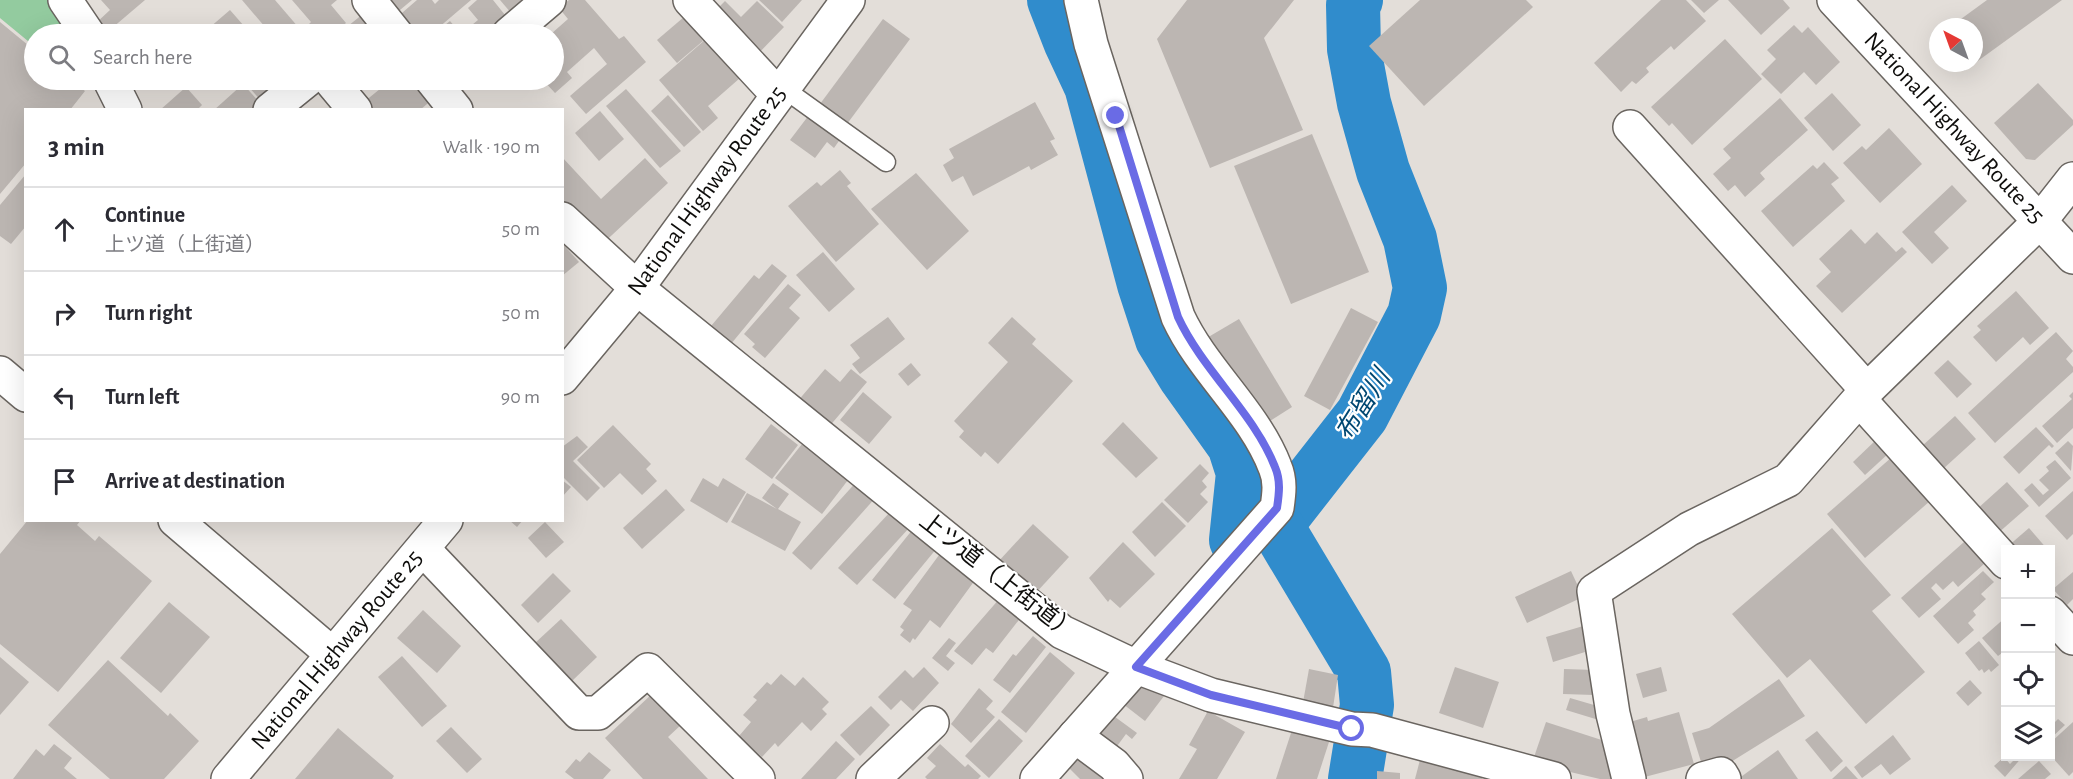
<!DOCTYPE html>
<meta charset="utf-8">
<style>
:root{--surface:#fff;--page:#f2f2f3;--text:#2b2b33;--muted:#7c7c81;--line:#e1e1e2}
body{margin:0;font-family:"Alegreya Sans","Noto Sans JP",sans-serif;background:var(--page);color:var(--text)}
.controls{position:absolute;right:18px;bottom:18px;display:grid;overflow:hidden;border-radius:0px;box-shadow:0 6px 24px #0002}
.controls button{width:54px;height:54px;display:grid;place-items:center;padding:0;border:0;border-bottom:2px solid var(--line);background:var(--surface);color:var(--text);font:30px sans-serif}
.compass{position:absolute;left:1929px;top:18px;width:54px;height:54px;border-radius:50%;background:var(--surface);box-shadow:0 6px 24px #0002;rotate:319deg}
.stop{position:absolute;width:18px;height:18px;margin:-14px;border:4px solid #6a6be5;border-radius:50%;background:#fff}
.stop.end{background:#6a6be5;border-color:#fff;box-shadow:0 2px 6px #0008}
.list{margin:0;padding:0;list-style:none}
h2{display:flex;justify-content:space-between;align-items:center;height:78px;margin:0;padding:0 24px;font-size:26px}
h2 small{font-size:20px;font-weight:400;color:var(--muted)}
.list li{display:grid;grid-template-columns:39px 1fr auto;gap:18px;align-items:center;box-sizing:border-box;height:84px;padding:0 24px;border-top:2px solid var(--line)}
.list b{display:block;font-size:22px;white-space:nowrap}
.list p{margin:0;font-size:20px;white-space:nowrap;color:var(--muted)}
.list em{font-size:20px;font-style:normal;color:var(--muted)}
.icon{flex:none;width:33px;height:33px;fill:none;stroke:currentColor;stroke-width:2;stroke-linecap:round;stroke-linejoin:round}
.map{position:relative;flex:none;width:2073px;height:779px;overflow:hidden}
.search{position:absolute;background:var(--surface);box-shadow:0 6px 24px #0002;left:24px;top:24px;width:540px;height:66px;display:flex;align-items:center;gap:15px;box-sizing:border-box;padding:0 21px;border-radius:33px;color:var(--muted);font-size:22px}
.panel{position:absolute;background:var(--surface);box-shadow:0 6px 24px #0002;left:24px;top:108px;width:540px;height:414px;border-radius:0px}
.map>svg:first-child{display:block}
.green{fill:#93cb9f}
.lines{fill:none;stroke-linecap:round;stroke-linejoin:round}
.river{stroke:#308ccc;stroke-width:54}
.building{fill:#bcb6b2}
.lane-casing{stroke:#6a6560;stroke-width:21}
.street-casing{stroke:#6a6560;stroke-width:36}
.secondary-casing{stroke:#6a6560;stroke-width:36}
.highway-casing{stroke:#6a6560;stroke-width:36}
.lane{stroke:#fff;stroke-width:18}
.street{stroke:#fff;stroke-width:33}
.secondary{stroke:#fff;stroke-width:33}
.highway{stroke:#fff;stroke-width:33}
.route{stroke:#6a6be5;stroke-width:8}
.labels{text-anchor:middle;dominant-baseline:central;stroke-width:4.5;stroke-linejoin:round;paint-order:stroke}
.street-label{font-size:24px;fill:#0e0d0b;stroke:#fff}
.water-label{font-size:26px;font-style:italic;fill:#004771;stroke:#fff}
</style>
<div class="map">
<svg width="2073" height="779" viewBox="0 0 2073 779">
<rect width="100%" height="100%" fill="#e3ded9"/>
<polygon class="green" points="0,0 47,0 71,34 34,34 34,46 0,18"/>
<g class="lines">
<g class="river">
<polyline points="1054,0 1070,41 1091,86 1144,284 1162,339 1184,375 1234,445 1243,473 1236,540"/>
<polyline points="1276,525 1362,415 1414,315 1420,288 1410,239 1383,171 1364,103 1354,49 1353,5 1356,0"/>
<polyline points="1276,525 1364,672 1367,705 1355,779"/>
</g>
</g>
<g class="building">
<polygon points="101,0 145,0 105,34 95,24 110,10"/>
<polygon points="242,0 275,0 299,28 292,34 271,34"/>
<polygon points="292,0 337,0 331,5 346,23 333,34 316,34 308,25 311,22"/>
<polygon points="381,0 412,0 394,15"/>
<polygon points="417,0 432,0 435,4 439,0 471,0 431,34 409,34 395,19"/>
<polygon points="477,0 493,0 509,20 491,34 434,34 450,21 461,34 478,20 468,8"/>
<polygon points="500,0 528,0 511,13"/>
<polygon points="569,0 585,0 619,39 624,36 646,62 586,114 570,96 607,64 594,48 567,72 572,78 555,93 543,80 554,80 554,34 551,34 568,19 559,8"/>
<polygon points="759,0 802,0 782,22"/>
<polygon points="1187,0 1294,0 1264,38 1303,130 1210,168 1157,39"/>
<polygon points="1420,0 1526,0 1533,7 1424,106 1369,46"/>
<polygon points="1661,0 1686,0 1706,21 1674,50 1671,46 1646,68 1649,72 1636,84 1632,81 1621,92 1594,63"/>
<polygon points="1691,0 1719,0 1704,13"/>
<polygon points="1728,0 1783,0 1790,8 1761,35"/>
<polygon points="1987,0 2062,0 1964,71 1959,63 1974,63 1974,27 1950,27"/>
<polygon points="725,1 741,17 757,1 784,27 753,59 710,16"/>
<polygon points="230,10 251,34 202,34"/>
<polygon points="363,14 373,27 364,34 338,34"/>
<polygon points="684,17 703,41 677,63 657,40"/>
<polygon points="883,19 910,39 847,124 820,104"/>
<polygon points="0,22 34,50 34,80 70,80 85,91 70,110 26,110 26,163 0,194"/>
<polygon points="1794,25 1802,33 1808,27 1840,62 1816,85 1804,72 1781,94 1761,74 1776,59 1767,50"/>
<polygon points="706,39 740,78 708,106 718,118 703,131 659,80"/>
<polygon points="1725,39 1762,79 1692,145 1672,123 1669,126 1651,107"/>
<polygon points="247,80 297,80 266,106 244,82"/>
<polygon points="391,80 419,80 434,98 420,110 362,110 359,106"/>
<polygon points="2038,83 2073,120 2073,125 2035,160 2026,159 1994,123"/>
<polygon points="243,84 261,104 255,110 214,110"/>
<polygon points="186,87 202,105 197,110 160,110"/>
<polygon points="626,89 681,151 660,168 606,106"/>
<polygon points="1832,93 1861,125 1833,151 1804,118"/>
<polygon points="668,95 701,132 684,147 651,111"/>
<polygon points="1780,98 1808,130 1760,173 1765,179 1745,197 1735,185 1728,191 1713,174 1731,158 1723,149"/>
<polygon points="1035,102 1055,139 1050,141 1058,155 1031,170 1029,166 973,196 963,176 952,182 943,165 954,158 949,149"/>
<polygon points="600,111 624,139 599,161 575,133"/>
<polygon points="809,115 841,138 834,148 827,142 815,158 790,140"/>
<polygon points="1889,128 1922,164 1880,203 1843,163 1862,146 1866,150"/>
<polygon points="1312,134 1369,272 1291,304 1234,166"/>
<polygon points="562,157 601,199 645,158 668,183 598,248 562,209"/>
<polygon points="1824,162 1839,178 1831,184 1845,201 1793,247 1761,211 1813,165 1817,169"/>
<polygon points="840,170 851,183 847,186 879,224 836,262 788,206 817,182 821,186"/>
<polygon points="916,173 969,231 927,270 871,209"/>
<polygon points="26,174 26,226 11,244 0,236 0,205"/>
<polygon points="1952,185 1967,201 1934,232 1949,248 1932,264 1902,232"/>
<polygon points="1851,229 1865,244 1877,232 1896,252 1902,247 1907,252 1842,313 1816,286 1831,272 1819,259"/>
<polygon points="562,243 579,262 562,276"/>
<polygon points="823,252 855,289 829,312 796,275"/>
<polygon points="772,264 787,276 726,350 706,332 754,275 759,279"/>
<polygon points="788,284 801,295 789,308 800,318 765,358 752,347 755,344 744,334"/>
<polygon points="2016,291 2049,328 2030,345 2023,337 1996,362 1973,337 1981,330 1977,326"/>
<polygon points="1351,308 1378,322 1330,410 1304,396"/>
<polygon points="888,317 905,339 860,374 852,364 860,358 850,345"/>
<polygon points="1012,317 1036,339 1032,344 1073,381 998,464 985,452 981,457 959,437 964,431 954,421 1008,362 988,343"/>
<polygon points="1239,319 1292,407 1259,428 1205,339"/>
<polygon points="2056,332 2073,351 2066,359 2073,367 2073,372 1995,443 1968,413"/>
<polygon points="1948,360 1972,384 1957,398 1934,373"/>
<polygon points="911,363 921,375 908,386 898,374"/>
<polygon points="825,369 840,382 851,369 867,382 828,428 797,402"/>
<polygon points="863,392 892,417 869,444 840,420"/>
<polygon points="2073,392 2073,428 2057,443 2042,426 2072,399 2069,396"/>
<polygon points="1955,416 1976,439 1943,469 1922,446"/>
<polygon points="1123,422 1158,458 1136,478 1102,444"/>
<polygon points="771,424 798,445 772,479 745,459"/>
<polygon points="613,425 651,464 646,469 657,481 642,495 620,473 604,488 577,460"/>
<polygon points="2036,427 2054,446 2052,448 2049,445 2019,474 2003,457"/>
<polygon points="577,436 588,447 573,461 600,488 587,501 562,476 562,447"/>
<polygon points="1877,439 1889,453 1865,475 1853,462"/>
<polygon points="2068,441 2073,446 2071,471 2055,453"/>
<polygon points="802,444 848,480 822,514 775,478"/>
<polygon points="1892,457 1930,501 1865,558 1827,514"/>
<polygon points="2055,460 2071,478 2039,507 2024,490 2032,483 2043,495 2049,490 2039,480 2049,471 2046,467"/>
<polygon points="1200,464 1209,473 1202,481 1207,487 1200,494 1208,502 1188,523 1164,500"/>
<polygon points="703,478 718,487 723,478 746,492 727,523 690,501"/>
<polygon points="859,479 877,496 811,570 792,553"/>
<polygon points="562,480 571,487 562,497"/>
<polygon points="2007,482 2029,506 1997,534 1976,510"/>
<polygon points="773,483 789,494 778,509 801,522 785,551 731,522 747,493 777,509 762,498"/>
<polygon points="666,489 685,510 642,549 623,528"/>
<polygon points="2073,491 2073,534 2067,540 2045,516"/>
<polygon points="1162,502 1186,526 1155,557 1132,532"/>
<polygon points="891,511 909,528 857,585 838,568"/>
<polygon points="28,520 81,520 77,525 95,541 99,536 152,581 58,692 0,644 0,554"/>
<polygon points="509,520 523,520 517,527"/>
<polygon points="545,522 564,542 546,558 528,538"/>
<polygon points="1033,524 1069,557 1033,596 997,563"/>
<polygon points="1832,528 1891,595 1872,611 1925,672 1866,724 1810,659 1787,678 1732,614"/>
<polygon points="2029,528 2048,550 2009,550 2007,547"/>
<polygon points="913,529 937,548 895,599 872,580"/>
<polygon points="1973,534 1993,556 1958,587 1953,581 1943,590 1936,583 1931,588 1941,599 1919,618 1901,598"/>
<polygon points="1123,542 1155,574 1120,608 1110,599 1108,602 1089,578"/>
<polygon points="942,551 978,576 940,628 930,620 915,640 913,638 910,643 900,635 904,630 900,627 912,610 903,604"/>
<polygon points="1571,571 1583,597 1527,623 1515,597"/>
<polygon points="1983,571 1994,582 1981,594 1986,599 1973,611 1976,615 1968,623 1974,630 1958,644 1933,616"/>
<polygon points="2073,572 2073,599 2067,605 2053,589"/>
<polygon points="553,573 571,591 538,623 521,605"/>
<polygon points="1000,598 1022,616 993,653 986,648 972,665 954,651"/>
<polygon points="169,602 210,637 161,693 120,658"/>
<polygon points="423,610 461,646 437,673 397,638"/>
<polygon points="2006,617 2006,650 1998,656 1982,638"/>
<polygon points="561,619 597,657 572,681 535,643"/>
<polygon points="1590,624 1599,655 1587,658 1585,652 1553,662 1546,637"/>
<polygon points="1033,636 1046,647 1010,693 993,680 1013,654 1016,656"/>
<polygon points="949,638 956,643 946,656 955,663 948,671 932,658"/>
<polygon points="1979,641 1999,665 1991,672 1989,669 1984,673 1982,669 1979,671 1965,653"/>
<polygon points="1050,652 1075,673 1026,733 1001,712"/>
<polygon points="402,656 447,706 422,727 378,677"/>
<polygon points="0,657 29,682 0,715"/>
<polygon points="108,660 168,716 170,713 199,741 164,779 110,779 48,725"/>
<polygon points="924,667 939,683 913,711 901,700 891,710 878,697 905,670 913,678"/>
<polygon points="1455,667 1499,682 1483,728 1439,713"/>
<polygon points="1661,667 1667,691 1643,698 1636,674"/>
<polygon points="1309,669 1338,675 1332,714 1302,708"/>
<polygon points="1564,669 1595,670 1594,695 1563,694"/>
<polygon points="781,674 795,686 803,677 829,702 822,709 827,714 811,731 802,722 778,747 775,743 762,757 739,736 751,722 743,715 757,700 753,697 767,682 771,685"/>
<polygon points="1779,679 1805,716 1726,765 1702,765 1692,733 1709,728"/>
<polygon points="1142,680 1164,696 1145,721 1123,704"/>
<polygon points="1970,680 1982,693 1968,706 1956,693"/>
<polygon points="979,688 993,701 986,709 995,717 971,743 951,724"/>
<polygon points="653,693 682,724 668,737 708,779 643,779 605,738"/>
<polygon points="1597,696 1602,721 1566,710 1570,698 1594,705"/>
<polygon points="871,706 890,725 860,756 840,735"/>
<polygon points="1208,711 1245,732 1217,779 1179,779 1197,749 1189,745"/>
<polygon points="1679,712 1694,764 1637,779 1623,724 1647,717 1648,721"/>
<polygon points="1111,714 1137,733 1132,739 1126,734 1109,757 1090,743"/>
<polygon points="999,719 1023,741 989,778 965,756"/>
<polygon points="2058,719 2065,725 2050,739 2050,727"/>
<polygon points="1546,722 1614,744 1623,779 1600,779 1532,763"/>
<polygon points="2073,722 2073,772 2069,776 2050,755 2050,743"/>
<polygon points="451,727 482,759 467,773 436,741"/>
<polygon points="338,728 394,776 392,779 295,779"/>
<polygon points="1292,730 1329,742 1317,779 1276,779"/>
<polygon points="1817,731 1843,761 1831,772 1805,740"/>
<polygon points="1893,735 1911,759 1890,775 1881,764 1862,778 1854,767"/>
<polygon points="836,741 855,759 836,779 801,779"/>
<polygon points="54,744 72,758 64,768 77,779 13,779 36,749 44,756"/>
<polygon points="940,744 965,767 968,764 981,776 978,779 927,779 925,777 936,766 927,758"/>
<polygon points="1085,748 1118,779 1080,779 1068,767"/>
<polygon points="1778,750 1798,779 1738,779"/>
<polygon points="589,752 611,770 603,779 574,779 565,772 576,759 580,762"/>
<polygon points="1421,756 1484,772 1482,779 1415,779"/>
<polygon points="2018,756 2023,756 2005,777 1994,766 2004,757 2010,764"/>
<polygon points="2039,761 2051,774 2045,779 2018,779"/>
<polygon points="1846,766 1858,779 1832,779"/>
<polygon points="1377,771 1400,773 1400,779 1377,779"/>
</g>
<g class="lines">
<defs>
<polyline id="lane" points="783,88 886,162"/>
<g id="street">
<polyline points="65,0 88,34"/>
<polyline points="369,0 396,34"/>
<polyline points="690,0 778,95"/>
<polyline points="509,34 549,0"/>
<polyline points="110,80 125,110"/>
<polyline points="330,80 355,110"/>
<polyline points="432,80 456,110"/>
<polyline points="270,110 307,80"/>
<polyline points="1630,127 1867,390"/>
<polyline points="562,219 637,288 1062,632 1134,666 1211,695 1352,729 1372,730 1554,779"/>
<polyline points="1859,399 2006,562"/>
<polyline points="423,549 579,713 598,713 648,670 758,779"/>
<polyline points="2050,613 2073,638"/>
<polyline points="1075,736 1114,765 1126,779"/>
<polyline points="873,779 932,723"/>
<path d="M1037 779 1277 508C1279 494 1281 481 1275 467 1254 412 1203 371 1178 317L1091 44 1081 0"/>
<polyline points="1629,779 1613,714 1594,591 1689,529 1788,480 1867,390 2040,221"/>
<polyline points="1703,779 1721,774 1724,779"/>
</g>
<g id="secondary">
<polyline points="2040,221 2073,179"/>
<polyline points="0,373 26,395"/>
<polyline points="175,520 331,653"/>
</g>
<g id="highway">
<polyline points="1834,0 2073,257"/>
<polyline points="562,378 637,288 848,0"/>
<polyline points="228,779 446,520"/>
</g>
</defs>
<use href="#lane" class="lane-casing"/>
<use href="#street" class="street-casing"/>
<use href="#secondary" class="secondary-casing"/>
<use href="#highway" class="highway-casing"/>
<use href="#lane" class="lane"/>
<use href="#street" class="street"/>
<use href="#secondary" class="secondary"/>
<use href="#highway" class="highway"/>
</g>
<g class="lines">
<path class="route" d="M1116 116 1178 317C1203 371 1254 413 1275 467 1281 481 1279 494 1277 508L1136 667 1211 695 1352 729"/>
</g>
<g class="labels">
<g class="street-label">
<text transform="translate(1954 128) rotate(47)">National Highway Route 25</text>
<text transform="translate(707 191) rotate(-54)">National Highway Route 25</text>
<text transform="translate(998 577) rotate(38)">上ツ道（上街道）</text>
<text transform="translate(337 650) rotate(-50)">National Highway Route 25</text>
</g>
<g class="water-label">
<text transform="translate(1363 405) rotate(-58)">布留川</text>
</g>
</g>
</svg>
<div class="controls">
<button>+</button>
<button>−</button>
<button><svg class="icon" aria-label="locate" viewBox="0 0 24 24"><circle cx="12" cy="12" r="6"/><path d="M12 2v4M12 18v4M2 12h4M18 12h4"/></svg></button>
<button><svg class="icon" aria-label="layers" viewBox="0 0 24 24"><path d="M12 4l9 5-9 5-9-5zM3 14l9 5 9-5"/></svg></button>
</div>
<svg class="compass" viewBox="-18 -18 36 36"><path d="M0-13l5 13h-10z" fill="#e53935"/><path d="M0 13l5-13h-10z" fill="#7c7c81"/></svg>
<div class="stop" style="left:1352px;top:729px"></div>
<div class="stop end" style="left:1116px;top:116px"></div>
<div class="search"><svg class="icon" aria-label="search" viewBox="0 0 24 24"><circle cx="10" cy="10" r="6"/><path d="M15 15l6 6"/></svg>Search here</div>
<section class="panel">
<h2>3 min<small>Walk · 190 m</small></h2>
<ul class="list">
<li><svg class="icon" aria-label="ahead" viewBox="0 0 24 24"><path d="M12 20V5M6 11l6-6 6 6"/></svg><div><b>Continue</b><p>上ツ道（上街道）</p></div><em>50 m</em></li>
<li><svg class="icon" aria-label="right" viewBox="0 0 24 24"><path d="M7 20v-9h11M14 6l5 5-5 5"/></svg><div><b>Turn right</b></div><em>50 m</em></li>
<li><svg class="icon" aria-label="left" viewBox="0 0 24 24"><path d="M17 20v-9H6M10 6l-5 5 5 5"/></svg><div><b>Turn left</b></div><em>90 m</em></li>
<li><svg class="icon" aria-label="arrive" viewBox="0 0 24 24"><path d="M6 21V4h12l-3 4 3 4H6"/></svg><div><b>Arrive at destination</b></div></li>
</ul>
</section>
</div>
